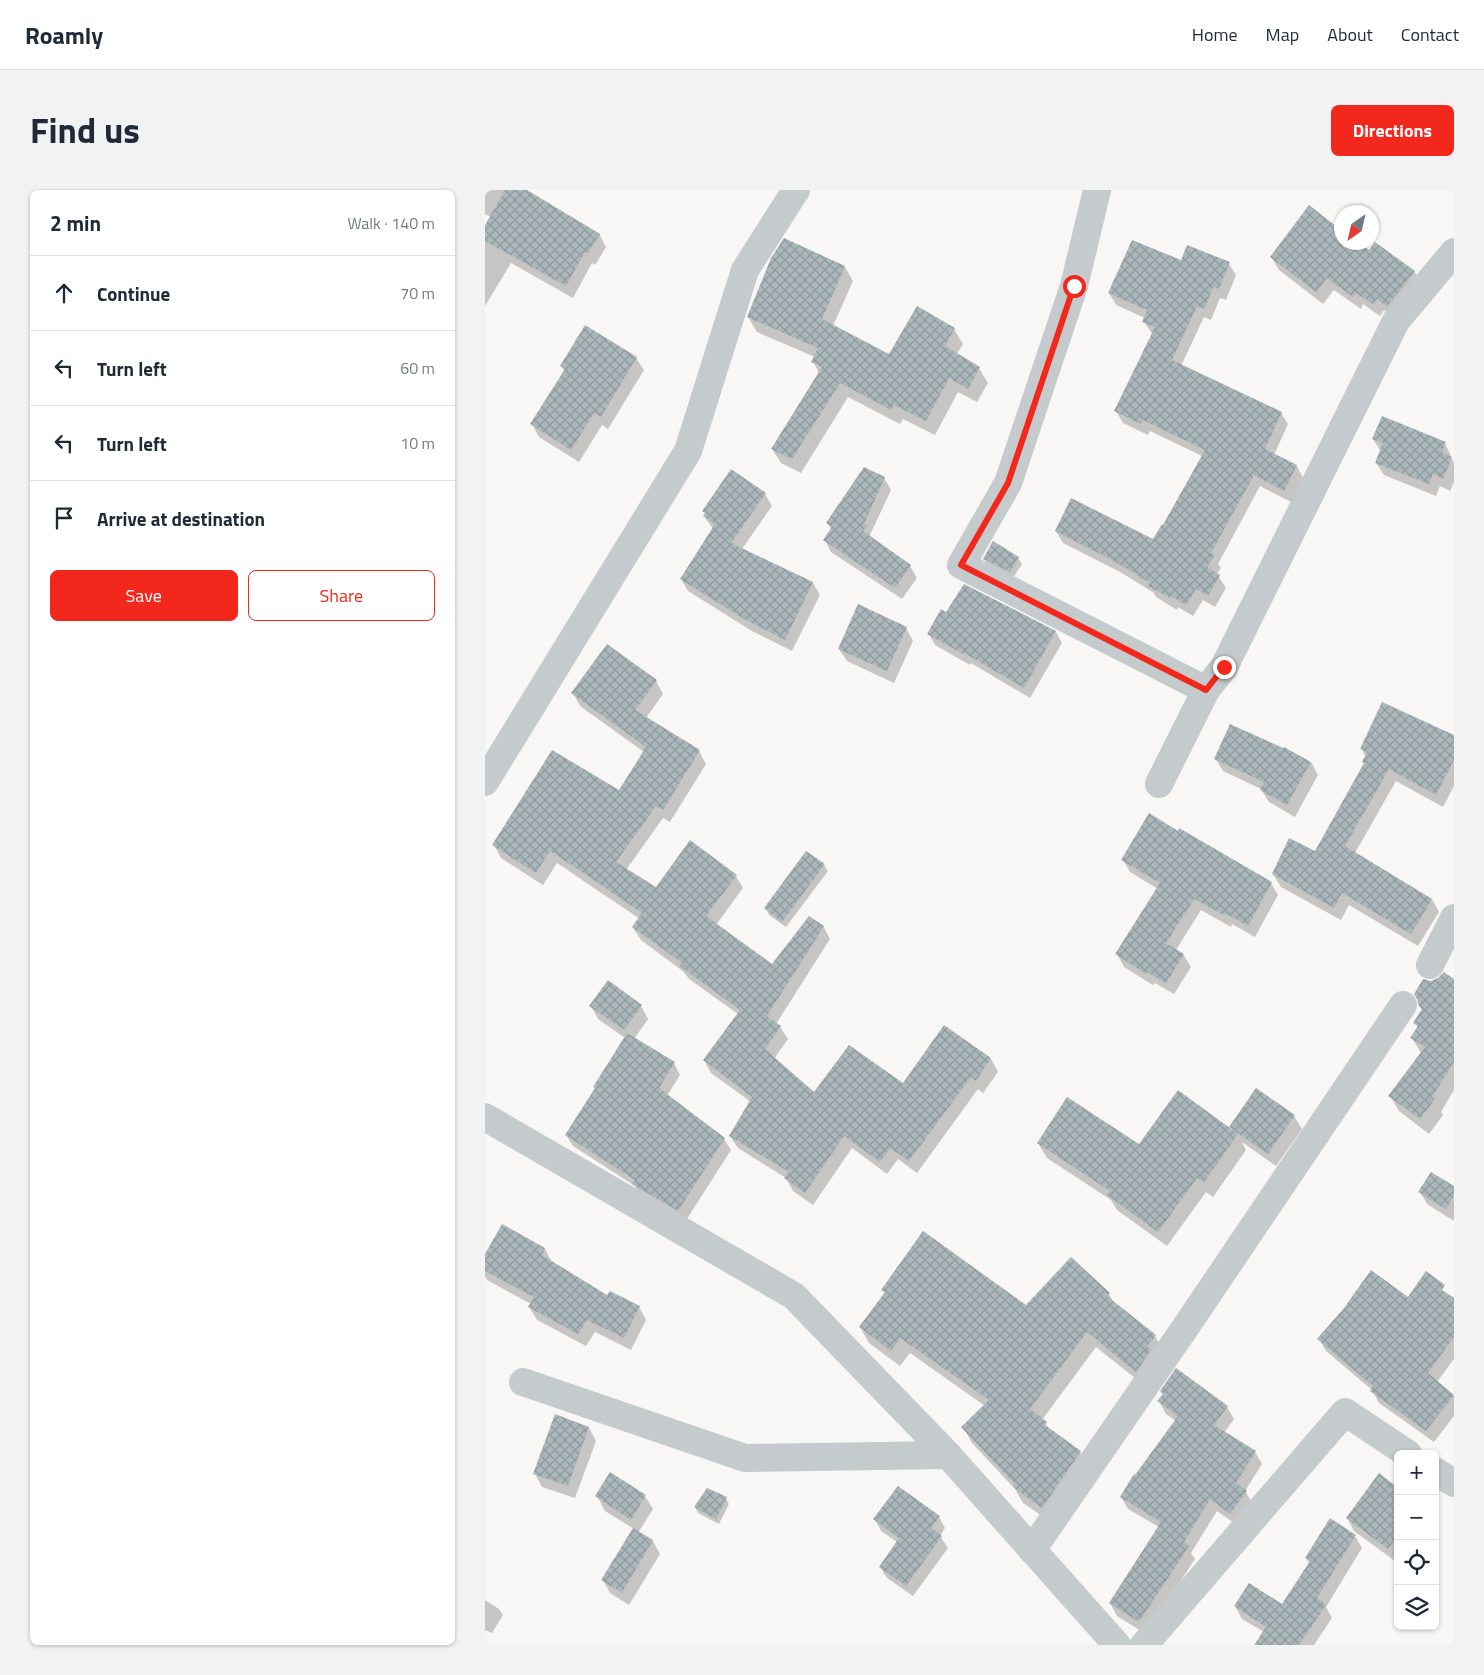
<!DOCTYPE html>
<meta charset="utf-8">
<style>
:root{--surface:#fff;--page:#f2f2f3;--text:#1f2937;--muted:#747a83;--line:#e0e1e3;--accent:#f1281b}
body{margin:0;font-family:"Titillium Web",sans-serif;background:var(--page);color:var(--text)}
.controls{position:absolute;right:15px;bottom:15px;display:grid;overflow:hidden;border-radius:8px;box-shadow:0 1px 4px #0004}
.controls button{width:45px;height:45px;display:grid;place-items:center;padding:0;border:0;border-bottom:1px solid var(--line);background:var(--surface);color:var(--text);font:25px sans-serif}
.compass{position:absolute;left:849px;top:15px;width:45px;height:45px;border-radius:50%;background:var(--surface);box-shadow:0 1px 4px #0004;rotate:214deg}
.stop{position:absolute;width:15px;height:15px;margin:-11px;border:4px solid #f1281b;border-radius:50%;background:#fff}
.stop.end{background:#f1281b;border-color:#fff;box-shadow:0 1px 5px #0008}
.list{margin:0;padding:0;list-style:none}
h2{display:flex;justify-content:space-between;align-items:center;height:65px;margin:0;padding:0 20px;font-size:21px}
h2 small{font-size:16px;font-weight:400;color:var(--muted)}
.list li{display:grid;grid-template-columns:32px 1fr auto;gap:15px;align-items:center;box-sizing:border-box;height:75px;padding:0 20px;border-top:1px solid var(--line)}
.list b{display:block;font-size:19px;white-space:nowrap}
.list em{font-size:16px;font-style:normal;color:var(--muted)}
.actions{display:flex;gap:10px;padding:15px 20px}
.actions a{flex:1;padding:11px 0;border:1px solid var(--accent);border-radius:8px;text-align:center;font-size:18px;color:var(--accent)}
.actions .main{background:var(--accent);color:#fff}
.icon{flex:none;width:28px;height:28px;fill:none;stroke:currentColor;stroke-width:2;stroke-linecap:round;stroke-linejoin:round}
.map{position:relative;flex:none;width:969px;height:1455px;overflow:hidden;border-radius:8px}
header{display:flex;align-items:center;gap:30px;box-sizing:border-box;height:70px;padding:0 25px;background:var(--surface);border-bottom:1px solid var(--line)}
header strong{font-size:24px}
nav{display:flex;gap:28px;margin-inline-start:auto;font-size:18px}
.intro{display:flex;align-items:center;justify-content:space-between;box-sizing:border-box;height:120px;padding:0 30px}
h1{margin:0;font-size:35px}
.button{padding:12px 22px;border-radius:8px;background:var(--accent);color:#fff;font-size:18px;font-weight:700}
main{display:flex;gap:30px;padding:0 30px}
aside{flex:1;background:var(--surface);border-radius:8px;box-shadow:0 1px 4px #0004}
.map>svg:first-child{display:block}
.shadow{fill:#0003}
.building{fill:url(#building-cross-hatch)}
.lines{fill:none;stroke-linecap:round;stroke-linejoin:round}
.minor{stroke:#c5cacd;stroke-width:28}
.route{stroke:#f1281b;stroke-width:6}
</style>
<header>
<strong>Roamly</strong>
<nav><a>Home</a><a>Map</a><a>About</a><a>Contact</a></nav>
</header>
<div class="intro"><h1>Find us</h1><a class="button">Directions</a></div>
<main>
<aside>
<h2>2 min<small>Walk · 140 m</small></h2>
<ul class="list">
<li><svg class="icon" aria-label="ahead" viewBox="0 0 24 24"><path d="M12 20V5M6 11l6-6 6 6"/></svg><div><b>Continue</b></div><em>70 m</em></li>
<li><svg class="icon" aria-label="left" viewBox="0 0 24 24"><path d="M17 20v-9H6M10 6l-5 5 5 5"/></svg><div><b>Turn left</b></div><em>60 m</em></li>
<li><svg class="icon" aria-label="left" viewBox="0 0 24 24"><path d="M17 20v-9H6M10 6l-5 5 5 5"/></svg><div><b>Turn left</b></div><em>10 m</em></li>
<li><svg class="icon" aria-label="arrive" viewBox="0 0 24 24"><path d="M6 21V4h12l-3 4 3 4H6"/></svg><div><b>Arrive at destination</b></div></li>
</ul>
<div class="actions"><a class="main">Save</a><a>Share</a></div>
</aside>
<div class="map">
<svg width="969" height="1455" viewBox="0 0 969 1455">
<defs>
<pattern id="building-cross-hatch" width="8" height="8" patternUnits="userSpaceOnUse" patternTransform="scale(1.25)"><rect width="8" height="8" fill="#abb7ba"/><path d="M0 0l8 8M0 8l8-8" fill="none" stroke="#8f9a9d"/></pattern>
</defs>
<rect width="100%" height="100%" fill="#f8f7f5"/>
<g class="shadow">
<polygon points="0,0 40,0 114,44 121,57 110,75 107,73 88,108 26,73 0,116 0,38 6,27 0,24"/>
<polygon points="824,17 856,41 856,52 884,62 929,81 937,94 910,129 899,120 895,126 878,114 876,119 849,100 838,114 794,80 786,67"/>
<polygon points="697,71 744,74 751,85 741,110 735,108 726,130 719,127 696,176 796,223 803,234 789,265 812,276 818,288 806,312 775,296 733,374 736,378 732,384 741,398 730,417 718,410 708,426 693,417 692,420 671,407 669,403 637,383 578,353 571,341 669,351 717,266 665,241 663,245 638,233 631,221 668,145 659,132 660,128 631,115 624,103"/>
<polygon points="360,77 368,91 348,136 404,166 469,139 478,154 471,165 494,178 503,193 492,212 473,202 450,245 418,229 415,234 363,207 316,283 296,273 287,259 334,183 328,171 330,167 272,142 263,127"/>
<polygon points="151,168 159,180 123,239 117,235 94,272 54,247 47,234 80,182 76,176"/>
<polygon points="888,249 960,253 969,273 969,292 965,301 955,296 951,306 899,285 891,273 896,262"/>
<polygon points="399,288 406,300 385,345 388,349 425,376 432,388 417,409 346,362 340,350 346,340 343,333"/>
<polygon points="280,304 287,316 257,359 328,393 335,405 307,461 267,441 203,401 196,389 228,339 219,326 221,324 218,321"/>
<polygon points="533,368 537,374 528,388 503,375 499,369"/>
<polygon points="480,396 571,442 577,453 545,508 486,473 485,475 450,455 444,444 462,423"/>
<polygon points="421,438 428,451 409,493 362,471 354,459"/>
<polygon points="171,491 178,504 161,528 214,561 221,574 185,632 178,628 141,680 172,699 251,686 258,698 231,735 287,776 338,736 345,749 291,834 295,837 303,849 289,869 329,904 418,895 459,837 506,869 513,882 498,903 493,899 432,983 413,969 402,984 367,958 328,1015 308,1001 301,988 253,958 245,946 266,912 226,883 219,870 253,824 204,789 199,782 156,750 148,738 155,729 72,673 58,695 16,668 9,655 134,602 159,562 95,516 88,503"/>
<polygon points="969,546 969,596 958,617 911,591 870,663 947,709 954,722 933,756 864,715 856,730 796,697 788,684 831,662 880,575 881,567 876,558"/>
<polygon points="730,568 826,572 833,585 810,627 784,612 776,599 738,581"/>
<polygon points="693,642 786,693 793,705 770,747 747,734 746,737 716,720 691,760 698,764 706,777 689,804 670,793 668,795 639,777 632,764 673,699 645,682 638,670"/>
<polygon points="339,675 343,681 301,737 284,725 281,718"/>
<polygon points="969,790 969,900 956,922 958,925 944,944 914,921 905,906 936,863 927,848 933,838 930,833 937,821 935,816 946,792"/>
<polygon points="106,816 156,816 163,829 149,849 189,873 195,885 182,906 239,949 246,960 200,1032 155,1006 150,996 88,956 81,945 111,899 109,897 140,848 113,829"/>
<polygon points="771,900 809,926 817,939 791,976 757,952 761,960 728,1007 721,1002 682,1056 632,1020 626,1010 562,968 553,953 655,956 748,942 746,937"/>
<polygon points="969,998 969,1031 942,1014 935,1002"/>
<polygon points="17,1036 60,1059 67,1072 123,1107 154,1117 161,1130 146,1160 110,1142 101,1156 52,1130 44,1117 46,1114 2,1090 0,1086 0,1067"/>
<polygon points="398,1100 542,1117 624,1104 629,1113 670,1146 679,1162 660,1196 611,1157 557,1230 566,1241 595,1262 604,1277 566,1332 538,1313 530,1299 487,1253 478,1237 500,1216 425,1163 415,1176 384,1153 375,1137 400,1104"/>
<polygon points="923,1108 969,1110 969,1169 952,1192 969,1206 969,1226 949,1252 894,1213 887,1200 841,1161 834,1149"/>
<polygon points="674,1211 742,1217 749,1229 739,1243 770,1262 777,1274 760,1301 768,1314 752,1335 732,1321 706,1363 710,1369 661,1444 632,1426 625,1413 674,1337 643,1319 636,1307 691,1231 681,1224"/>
<polygon points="104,1238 111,1251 90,1308 57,1297 50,1284"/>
<polygon points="126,1284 160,1306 168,1319 153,1343 168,1351 175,1364 144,1415 125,1403 118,1390 149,1339 120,1321 112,1306"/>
<polygon points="913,1299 913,1367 910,1371 869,1341 862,1328"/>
<polygon points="241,1308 244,1314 234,1334 213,1323 210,1317"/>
<polygon points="454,1327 460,1338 455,1346 463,1358 428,1406 402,1388 395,1377 412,1352 396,1341 390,1329"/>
<polygon points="845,1330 870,1346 877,1358 841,1417 847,1428 829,1455 770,1455 779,1442 757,1429 750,1416 797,1416 825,1374 821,1368"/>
<polygon points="0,1410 14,1419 18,1425 7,1443 0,1440"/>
</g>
<g class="building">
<polygon points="20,0 42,0 115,44 103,63 100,62 81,96 0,51 0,35"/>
<polygon points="824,15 856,40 856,52 874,52 884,60 890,52 930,81 902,117 892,109 888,114 871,103 868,107 842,88 831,102 785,67"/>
<polygon points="299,48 360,76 337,129 404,164 432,116 470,138 460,156 495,177 483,199 464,188 441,231 409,215 406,220 355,193 307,269 286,259 337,177 326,172 333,158 262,127 286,68"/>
<polygon points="647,50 696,70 702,55 745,72 734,99 728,97 720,119 712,116 687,170 797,222 780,259 812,275 799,301 769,285 726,363 730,365 722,377 735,385 723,406 711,399 701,415 686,406 685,408 663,396 665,393 629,371 570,341 586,308 668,349 677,334 678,335 720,260 658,230 656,234 629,221 670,137 657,132 662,120 623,103"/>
<polygon points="100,135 152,167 116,227 109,223 86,260 45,234 80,179 75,176"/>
<polygon points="897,226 961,252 957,262 967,267 958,289 948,284 944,294 890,273 898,253 887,249"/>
<polygon points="379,277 400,287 379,334 382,336 378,341 426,375 410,398 338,350 347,337 341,333"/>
<polygon points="246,279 281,303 246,353 328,392 300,450 259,429 195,389 230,334 218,326 220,323 217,321"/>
<polygon points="508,351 534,367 525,382 498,369"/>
<polygon points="479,394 571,441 539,498 479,463 478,464 442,444 456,419 461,422"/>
<polygon points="373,414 422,437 402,481 353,459"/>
<polygon points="122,454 172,490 150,520 215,560 178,620 171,616 131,672 171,697 205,650 252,685 221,726 287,774 324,726 339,736 282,826 296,836 280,859 329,902 364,855 418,893 459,835 506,868 491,891 486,887 424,971 405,958 395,972 359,946 320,1003 299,988 304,982 244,946 267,907 218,870 255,820 195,776 197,773 147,737 157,723 100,684 65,661 51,683 7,655 67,560 134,600 161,557 86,503"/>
<polygon points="897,512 969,545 969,570 951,605 904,579 860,656 947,709 926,744 857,703 849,718 787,684 804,648 830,661 879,573 877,572 882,562 875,559"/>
<polygon points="745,534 798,558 799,557 826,572 802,615 775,600 779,592 729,569"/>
<polygon points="664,623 693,641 694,638 787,692 763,736 740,723 739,725 709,709 681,753 699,764 681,793 662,782 661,784 630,764 675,693 636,670"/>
<polygon points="321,661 340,674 297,732 279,718"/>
<polygon points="959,782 969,789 969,872 947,907 950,909 935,929 903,906 940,857 925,848 933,836 928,833 937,819 934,816 932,809 929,804 938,789 946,791 953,788"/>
<polygon points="123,790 157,815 139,840 104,816"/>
<polygon points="142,843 190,872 174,898 240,948 193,1021 147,994 150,990 80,945 110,898 108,897"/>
<polygon points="771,898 810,925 783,964 744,937"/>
<polygon points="693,900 753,944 719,992 712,988 673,1042 622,1005 625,1001 552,953 582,907 654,954"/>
<polygon points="946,982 969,996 969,1006 961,1019 933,1002"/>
<polygon points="17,1034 60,1058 57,1065 122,1105 125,1101 155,1116 139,1148 102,1130 93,1144 43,1117 49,1107 0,1081 0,1064"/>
<polygon points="438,1041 541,1115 586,1067 625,1103 622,1106 671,1145 662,1157 666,1160 651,1182 602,1142 545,1219 562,1232 560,1235 596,1261 557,1318 528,1297 530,1294 476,1237 504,1210 415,1148 406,1161 374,1137 400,1102 396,1100"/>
<polygon points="886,1080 923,1107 941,1081 960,1095 957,1100 969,1108 969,1147 943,1183 969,1205 941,1241 885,1201 888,1196 832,1149 859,1118"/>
<polygon points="691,1178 743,1216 729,1235 771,1261 751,1293 762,1301 745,1324 725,1309 699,1352 704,1356 654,1432 624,1413 676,1332 635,1307 649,1284 650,1285 693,1226 672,1211 678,1204 675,1201"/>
<polygon points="70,1224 104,1237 83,1296 48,1284"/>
<polygon points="125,1282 161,1305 146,1330 110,1306"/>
<polygon points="894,1283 913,1298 913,1345 903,1359 861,1328"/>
<polygon points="413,1296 455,1326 446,1338 457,1346 421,1396 394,1377 414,1348 388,1329"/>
<polygon points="222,1298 242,1307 231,1329 209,1317"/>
<polygon points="845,1328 871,1345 832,1408 841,1415 814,1455 769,1455 781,1437 749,1416 764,1393 797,1414 825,1371 820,1368"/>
<polygon points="148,1338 168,1350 137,1403 116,1390"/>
</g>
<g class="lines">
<g class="minor">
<polyline points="612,0 589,96 523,293 476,375 721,500"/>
<polyline points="0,592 203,261 260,80 311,0"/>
<polyline points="674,594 721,500 739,477 911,131 969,62"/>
<polyline points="945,775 969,728"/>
<polyline points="0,927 309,1106 463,1265 632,1455"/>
<polyline points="38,1192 260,1268 463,1265"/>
<polyline points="950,1281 969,1293"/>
<polyline points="547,1360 702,1135 918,815"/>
<polyline points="659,1455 860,1222 923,1264"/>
</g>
</g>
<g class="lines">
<polyline class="route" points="589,96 523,293 476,375 721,500 739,477"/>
</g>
</svg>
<div class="controls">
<button>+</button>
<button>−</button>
<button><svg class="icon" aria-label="locate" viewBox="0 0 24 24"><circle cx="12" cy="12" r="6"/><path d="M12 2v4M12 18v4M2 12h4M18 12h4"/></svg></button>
<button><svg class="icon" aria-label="layers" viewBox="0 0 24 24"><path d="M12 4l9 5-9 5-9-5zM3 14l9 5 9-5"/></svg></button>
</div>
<svg class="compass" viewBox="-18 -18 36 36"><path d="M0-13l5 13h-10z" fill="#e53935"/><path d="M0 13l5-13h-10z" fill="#747a83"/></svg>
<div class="stop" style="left:589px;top:96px"></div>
<div class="stop end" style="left:739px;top:477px"></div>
</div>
</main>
